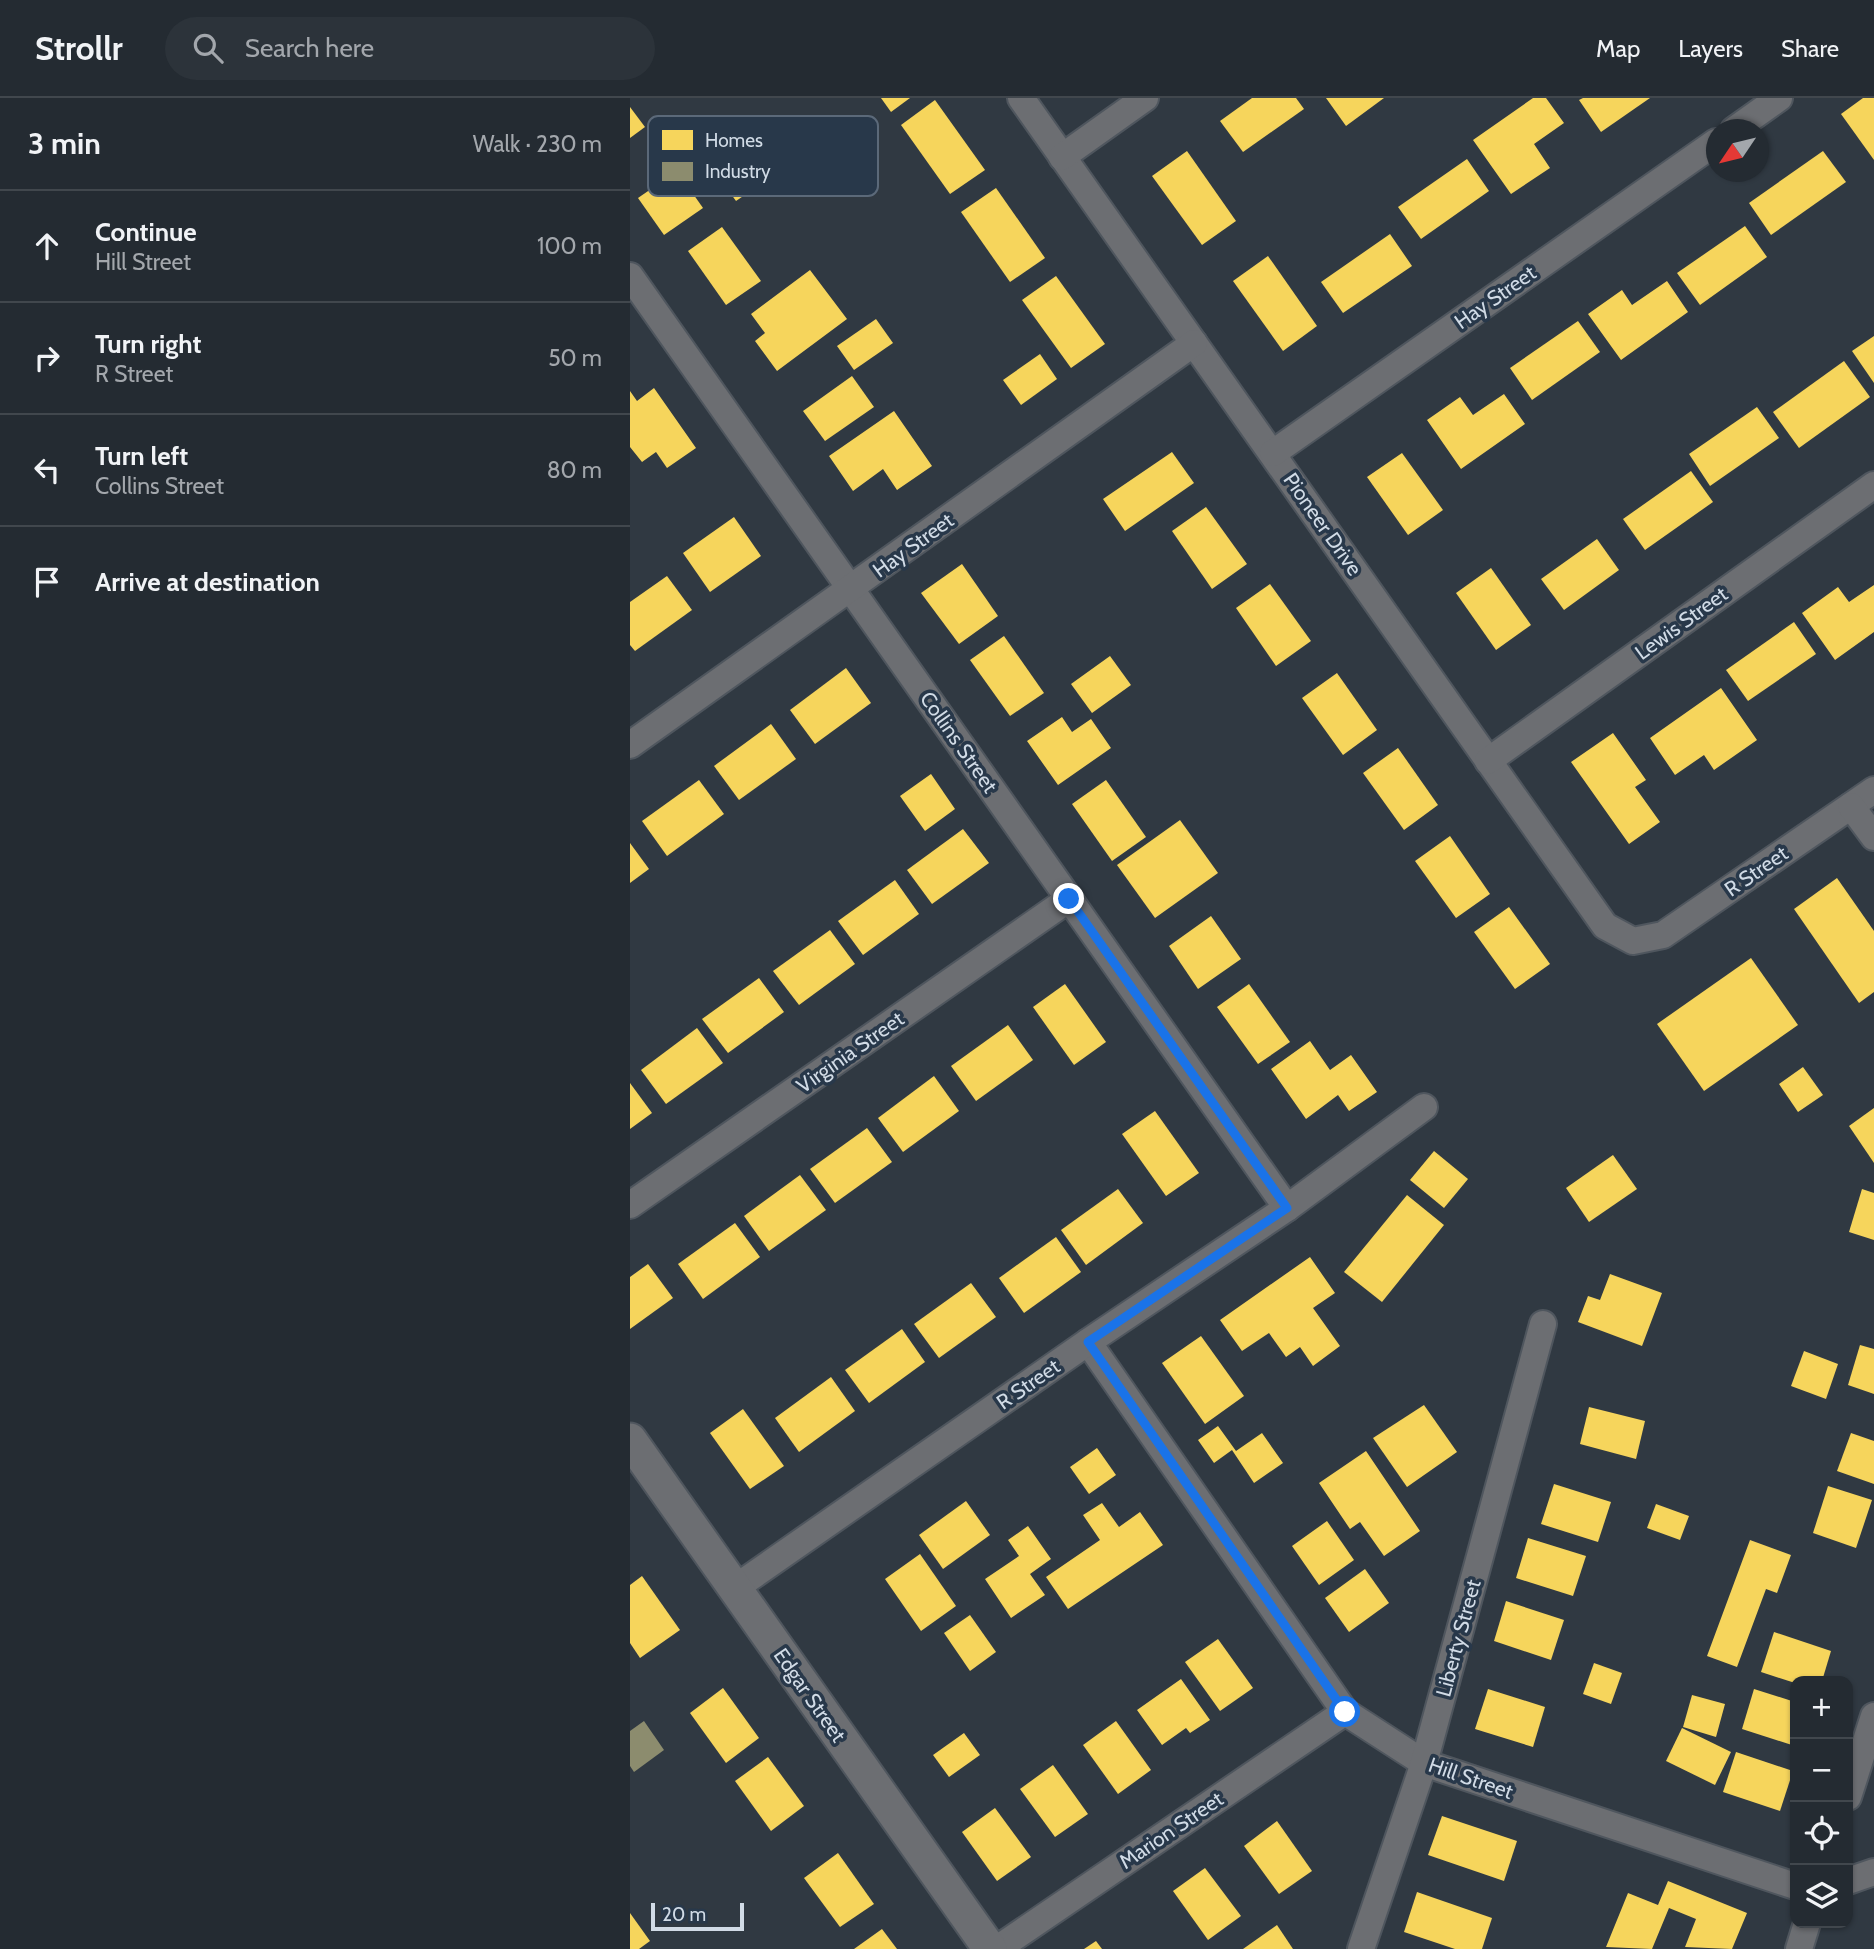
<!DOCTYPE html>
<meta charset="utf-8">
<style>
:root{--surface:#242b32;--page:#2c333a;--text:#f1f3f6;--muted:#a3a7ac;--line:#41474d}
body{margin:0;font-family:Cabin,sans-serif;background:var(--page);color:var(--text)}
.controls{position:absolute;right:21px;bottom:21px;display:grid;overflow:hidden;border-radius:14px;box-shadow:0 2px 5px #0004}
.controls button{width:63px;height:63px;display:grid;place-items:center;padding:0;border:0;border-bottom:2px solid var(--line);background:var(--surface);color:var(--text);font:35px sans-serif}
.compass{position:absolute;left:1076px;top:21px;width:63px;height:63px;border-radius:50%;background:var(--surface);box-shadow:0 2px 5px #0004;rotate:235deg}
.scale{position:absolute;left:21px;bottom:18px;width:93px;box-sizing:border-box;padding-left:7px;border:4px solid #d1dbe6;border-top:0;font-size:19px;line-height:24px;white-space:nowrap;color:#d1dbe6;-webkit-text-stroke:5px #28384a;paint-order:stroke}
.stop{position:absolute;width:21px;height:21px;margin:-16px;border:5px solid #1a73e8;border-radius:50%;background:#fff}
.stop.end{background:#1a73e8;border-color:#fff;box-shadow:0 2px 7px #0008}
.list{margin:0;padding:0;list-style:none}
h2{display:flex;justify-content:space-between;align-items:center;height:91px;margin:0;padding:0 28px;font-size:30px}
h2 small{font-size:23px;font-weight:400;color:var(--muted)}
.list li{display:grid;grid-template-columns:46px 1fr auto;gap:21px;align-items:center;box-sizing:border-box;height:112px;padding:0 28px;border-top:2px solid var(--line)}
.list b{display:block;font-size:26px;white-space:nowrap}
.list p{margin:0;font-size:23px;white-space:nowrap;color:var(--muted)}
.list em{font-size:23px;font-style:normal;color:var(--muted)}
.icon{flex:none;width:38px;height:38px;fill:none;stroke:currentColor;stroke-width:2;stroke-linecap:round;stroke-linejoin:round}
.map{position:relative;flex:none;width:1244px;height:1851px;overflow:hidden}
header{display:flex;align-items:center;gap:42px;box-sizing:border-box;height:98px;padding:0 35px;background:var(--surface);border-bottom:2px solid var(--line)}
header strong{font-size:33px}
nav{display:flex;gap:38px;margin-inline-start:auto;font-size:24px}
.search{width:490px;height:63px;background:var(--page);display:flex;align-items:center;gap:18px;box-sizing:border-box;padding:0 24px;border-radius:38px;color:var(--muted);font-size:26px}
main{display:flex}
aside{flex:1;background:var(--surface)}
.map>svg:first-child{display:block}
.homes{fill:#f6d55c}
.industry{fill:#8c8c6e}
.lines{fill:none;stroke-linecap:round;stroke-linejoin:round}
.minor-casing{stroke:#4f565e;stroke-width:30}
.tertiary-casing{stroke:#4f565e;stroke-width:37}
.minor{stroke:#6c6e72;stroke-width:26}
.tertiary{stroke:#6c6e72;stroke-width:33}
.route{stroke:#1a73e8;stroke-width:9}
.labels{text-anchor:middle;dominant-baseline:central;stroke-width:7;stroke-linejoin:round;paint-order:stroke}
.street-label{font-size:21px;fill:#d1dbe6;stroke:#28384a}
.key{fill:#28384a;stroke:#5b6979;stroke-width:2}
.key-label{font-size:19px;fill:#d1dbe6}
</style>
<header>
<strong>Strollr</strong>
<div class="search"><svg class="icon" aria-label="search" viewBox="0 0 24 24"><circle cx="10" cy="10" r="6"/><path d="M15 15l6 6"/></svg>Search here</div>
<nav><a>Map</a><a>Layers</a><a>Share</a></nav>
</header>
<main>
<aside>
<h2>3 min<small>Walk · 230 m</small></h2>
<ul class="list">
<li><svg class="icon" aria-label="ahead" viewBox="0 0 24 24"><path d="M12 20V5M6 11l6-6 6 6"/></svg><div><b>Continue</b><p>Hill Street</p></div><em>100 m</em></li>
<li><svg class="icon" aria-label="right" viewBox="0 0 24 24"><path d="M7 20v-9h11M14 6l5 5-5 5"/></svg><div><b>Turn right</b><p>R Street</p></div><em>50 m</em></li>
<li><svg class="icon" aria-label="left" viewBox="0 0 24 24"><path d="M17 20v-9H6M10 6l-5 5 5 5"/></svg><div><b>Turn left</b><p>Collins Street</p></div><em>80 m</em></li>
<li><svg class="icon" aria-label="arrive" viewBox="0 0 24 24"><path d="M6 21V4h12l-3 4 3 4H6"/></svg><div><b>Arrive at destination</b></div></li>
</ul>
</aside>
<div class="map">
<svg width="1244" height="1851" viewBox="0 0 1244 1851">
<rect width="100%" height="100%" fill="#303942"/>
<g class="homes">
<polygon points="251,0 280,0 261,14"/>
<polygon points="622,0 666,0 674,11 613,54 590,23"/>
<polygon points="696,0 754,0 716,28"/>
<polygon points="903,0 916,0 934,25 904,46 920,70 881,96 843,42"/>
<polygon points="953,0 1020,0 971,34 949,2"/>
<polygon points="1233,0 1244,0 1244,62 1211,16"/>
<polygon points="305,2 355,72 320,96 271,27"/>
<polygon points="0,9 15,29 0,40"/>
<polygon points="116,44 141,79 106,103 81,68"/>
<polygon points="557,53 606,123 572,147 522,78"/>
<polygon points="1193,53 1216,84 1141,137 1119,105"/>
<polygon points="837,61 859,93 791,141 768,109"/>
<polygon points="47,73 73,110 34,137 8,100"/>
<polygon points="366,90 415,160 380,184 331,114"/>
<polygon points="1115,128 1137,159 1070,207 1047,175"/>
<polygon points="92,129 131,183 96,207 58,153"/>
<polygon points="760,136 782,168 713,215 691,184"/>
<polygon points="638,158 687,228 653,253 603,183"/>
<polygon points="180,172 217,221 147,273 125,243 135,235 121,216"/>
<polygon points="426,178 475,246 441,270 392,202"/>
<polygon points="1037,183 1058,214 991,262 958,216 992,192 1002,207"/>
<polygon points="246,221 263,245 224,272 207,248"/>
<polygon points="948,223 970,254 902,302 880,270"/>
<polygon points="1244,238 1244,285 1222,253"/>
<polygon points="410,256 427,281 391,307 373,282"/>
<polygon points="1214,263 1240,299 1169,350 1143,314"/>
<polygon points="222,278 244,309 195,343 173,313"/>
<polygon points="24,290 66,350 37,370 26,354 12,364 0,349 0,293 7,303"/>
<polygon points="874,296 895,326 831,371 797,322 830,299 843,317"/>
<polygon points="1127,309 1149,340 1080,388 1059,356"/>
<polygon points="264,313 302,368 267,392 253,371 223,393 199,358"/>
<polygon points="542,354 564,385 495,433 473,401"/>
<polygon points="772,355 813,412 778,437 737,379"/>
<polygon points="1061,373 1083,404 1015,452 993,421"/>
<polygon points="576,409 617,466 582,491 542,433"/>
<polygon points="104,419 131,458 80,494 53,455"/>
<polygon points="967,441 989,472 934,512 911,481"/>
<polygon points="332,466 368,518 329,546 291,495"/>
<polygon points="861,470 901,527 866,552 826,495"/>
<polygon points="37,478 62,512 5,553 0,547 0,504"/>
<polygon points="640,486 681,543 646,568 606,510"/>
<polygon points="1244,487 1244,534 1205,562 1172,515 1208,489 1219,504"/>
<polygon points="1164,524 1186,556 1118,603 1096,572"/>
<polygon points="374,538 414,595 380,618 340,562"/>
<polygon points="480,558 501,587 462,615 441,586"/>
<polygon points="216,570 241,605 185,646 160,612"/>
<polygon points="707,575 747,632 713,657 672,600"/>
<polygon points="1091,590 1127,642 1084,672 1074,657 1045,677 1020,640"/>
<polygon points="432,619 442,634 461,621 481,650 428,687 397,643"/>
<polygon points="141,626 166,661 109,702 84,668"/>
<polygon points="983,635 1016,682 1005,689 1030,724 999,746 941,664"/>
<polygon points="768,650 808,707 774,732 733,675"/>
<polygon points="301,676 325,711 295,733 270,698"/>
<polygon points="69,682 94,716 37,758 12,723"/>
<polygon points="476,682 516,739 482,763 442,706"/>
<polygon points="550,722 588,775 525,820 487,767"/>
<polygon points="333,731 359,765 302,806 277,772"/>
<polygon points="820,738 860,796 826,820 785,763"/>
<polygon points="0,745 19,771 0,785"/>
<polygon points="1207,780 1244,833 1244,894 1229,905 1164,811"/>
<polygon points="265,782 289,816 233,857 208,823"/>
<polygon points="879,809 920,866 885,891 844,834"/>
<polygon points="581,818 611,861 568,891 539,848"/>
<polygon points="200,832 225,866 169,907 143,873"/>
<polygon points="1121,860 1168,927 1074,993 1027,926"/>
<polygon points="129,880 154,914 98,955 72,921"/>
<polygon points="435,886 476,944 444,967 403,909"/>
<polygon points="619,886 660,944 628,966 587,909"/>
<polygon points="378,927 403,962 346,1003 321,968"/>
<polygon points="67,930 93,965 36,1006 11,972"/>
<polygon points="680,943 700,972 721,957 747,994 719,1013 708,997 676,1021 641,971"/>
<polygon points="1173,969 1193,997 1168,1014 1149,986"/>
<polygon points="304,978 329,1013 273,1054 248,1020"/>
<polygon points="0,985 22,1015 0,1031"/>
<polygon points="1244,1010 1244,1065 1219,1028"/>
<polygon points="525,1013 569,1075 536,1098 492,1036"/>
<polygon points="237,1030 262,1064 205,1105 180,1071"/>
<polygon points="804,1053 838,1081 814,1110 780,1082"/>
<polygon points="983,1057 1007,1091 959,1124 936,1090"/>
<polygon points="170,1077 196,1112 139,1153 114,1118"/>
<polygon points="488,1091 513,1125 456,1167 431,1132"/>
<polygon points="1232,1091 1244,1095 1244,1142 1219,1134"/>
<polygon points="777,1097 814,1127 752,1204 714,1174"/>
<polygon points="105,1125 130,1159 73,1201 48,1166"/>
<polygon points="426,1139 451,1174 394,1215 369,1180"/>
<polygon points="680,1159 705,1195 683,1210 710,1248 683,1268 670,1249 656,1259 639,1235 612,1253 590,1222"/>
<polygon points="18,1166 43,1200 0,1231 0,1179"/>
<polygon points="980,1176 1032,1195 1012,1248 948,1224 958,1198 970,1202"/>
<polygon points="341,1185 366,1219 309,1260 284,1226"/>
<polygon points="272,1231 295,1264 239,1305 215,1272"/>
<polygon points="571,1238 614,1298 575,1326 532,1265"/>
<polygon points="1230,1247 1244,1251 1244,1296 1218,1287"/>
<polygon points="1174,1253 1208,1266 1196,1301 1161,1288"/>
<polygon points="201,1279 225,1313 169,1354 145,1320"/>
<polygon points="794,1307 827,1354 777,1389 743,1340"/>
<polygon points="959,1309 1015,1323 1006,1361 950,1346"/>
<polygon points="113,1311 154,1368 120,1391 80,1335"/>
<polygon points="588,1328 606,1353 632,1335 653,1365 624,1385 602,1352 584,1365 568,1342"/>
<polygon points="1221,1335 1244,1343 1244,1386 1207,1373"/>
<polygon points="467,1350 486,1377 459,1396 440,1369"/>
<polygon points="736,1353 790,1433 754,1458 730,1424 720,1431 689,1385"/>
<polygon points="924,1386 981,1404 968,1444 911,1426"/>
<polygon points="1198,1388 1242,1402 1226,1450 1183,1435"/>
<polygon points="336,1403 360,1437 313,1471 289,1437"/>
<polygon points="472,1405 489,1429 510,1414 533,1447 438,1511 416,1479 470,1442 453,1417"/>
<polygon points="1026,1406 1059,1418 1050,1442 1017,1430"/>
<polygon points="697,1423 724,1462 689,1487 662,1448"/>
<polygon points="398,1428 421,1461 400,1476 415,1497 381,1520 355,1481 389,1458 378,1442"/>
<polygon points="898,1440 956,1458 943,1498 886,1480"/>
<polygon points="1120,1442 1161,1457 1147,1495 1136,1491 1107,1569 1077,1558"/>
<polygon points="290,1456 326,1508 291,1533 255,1481"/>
<polygon points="735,1471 759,1505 719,1534 695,1500"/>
<polygon points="12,1478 50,1532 10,1560 0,1545 0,1487"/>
<polygon points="876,1503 934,1522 921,1562 864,1543"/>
<polygon points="340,1517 366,1554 340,1573 314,1535"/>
<polygon points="1144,1534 1201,1553 1192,1583 1165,1585 1131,1574"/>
<polygon points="588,1541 623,1590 590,1613 555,1564"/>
<polygon points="964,1565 992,1575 981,1606 953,1596"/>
<polygon points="551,1581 580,1622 560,1635 556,1630 532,1647 507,1612"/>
<polygon points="93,1590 129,1640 96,1665 60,1615"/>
<polygon points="858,1591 915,1609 903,1649 845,1631"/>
<polygon points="1124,1591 1165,1604 1165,1648 1112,1631"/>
<polygon points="1062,1597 1095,1606 1086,1639 1053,1629"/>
<polygon points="486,1623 521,1672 488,1696 453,1647"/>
<polygon points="1052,1630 1101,1654 1085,1687 1036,1663"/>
<polygon points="334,1635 350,1657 319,1679 303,1657"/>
<polygon points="1106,1654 1163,1673 1150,1713 1093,1694"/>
<polygon points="138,1659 174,1708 141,1733 105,1683"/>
<polygon points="423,1667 458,1716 425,1739 390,1691"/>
<polygon points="365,1710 401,1759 367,1783 332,1734"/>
<polygon points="812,1718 887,1743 874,1783 798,1757"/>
<polygon points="647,1723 682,1773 649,1796 614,1748"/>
<polygon points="208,1755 244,1806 210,1829 174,1780"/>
<polygon points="575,1770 611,1818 578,1842 543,1793"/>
<polygon points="1038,1783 1117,1815 1102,1851 1055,1849 1066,1821 1039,1810 1022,1851 976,1849 998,1795 1028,1807"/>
<polygon points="787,1794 862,1820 852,1851 825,1851 774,1834"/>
<polygon points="0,1815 20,1843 9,1851 0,1851"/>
<polygon points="647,1827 663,1851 613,1851"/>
<polygon points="252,1831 267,1851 224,1851"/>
<polygon points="466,1843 472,1851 454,1851"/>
</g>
<polygon class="industry" points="14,1623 34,1652 4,1674 0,1668 0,1633"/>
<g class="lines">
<defs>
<g id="minor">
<polyline points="391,0 975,828 1003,843 1033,837 1244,692"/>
<polyline points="1104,32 1149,0"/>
<polyline points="432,59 515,0"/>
<polyline points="0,178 657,1110"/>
<polyline points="643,355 1086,44"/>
<polyline points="0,647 564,245"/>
<polyline points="858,663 1244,387"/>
<polyline points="1221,708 1244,739"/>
<polyline points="0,1107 439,801"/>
<polyline points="458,1244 715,1614 794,1665 1165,1788"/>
<polyline points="105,1490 458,1244 657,1110 794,1009"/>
<polyline points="1218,1699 1244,1618"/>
<polyline points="1218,1783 1244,1774"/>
<polyline points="367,1851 715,1614"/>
<polyline points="731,1851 794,1665 913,1226"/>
<polyline points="1169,1851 1177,1825"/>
</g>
<polyline id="tertiary" points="0,1342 360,1851"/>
</defs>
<use href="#minor" class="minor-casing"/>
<use href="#tertiary" class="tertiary-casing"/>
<use href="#minor" class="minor"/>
<use href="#tertiary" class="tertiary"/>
</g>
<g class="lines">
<polyline class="route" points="439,801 657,1110 458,1244 715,1614"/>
</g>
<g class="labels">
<g class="street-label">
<text transform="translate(865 199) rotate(-35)">Hay Street</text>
<text transform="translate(693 426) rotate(55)">Pioneer Drive</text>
<text transform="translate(283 447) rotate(-36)">Hay Street</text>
<text transform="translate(1051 525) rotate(-36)">Lewis Street</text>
<text transform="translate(329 644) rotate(55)">Collins Street</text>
<text transform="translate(1126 773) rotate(-35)">R Street</text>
<text transform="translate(220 954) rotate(-35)">Virginia Street</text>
<text transform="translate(398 1286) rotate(-35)">R Street</text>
<text transform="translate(828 1540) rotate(-75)">Liberty Street</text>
<text transform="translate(180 1597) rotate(55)">Edgar Street</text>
<text transform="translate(841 1680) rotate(19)">Hill Street</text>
<text transform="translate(541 1732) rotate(-34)">Marion Street</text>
</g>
</g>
<rect x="18" y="18" width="230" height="80" rx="10" class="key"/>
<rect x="32" y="32" width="31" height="20" fill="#f6d55c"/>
<rect x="32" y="64" width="31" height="19" fill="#8c8c6e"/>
<g class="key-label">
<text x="75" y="49">Homes</text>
<text x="75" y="80">Industry</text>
</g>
</svg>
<div class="controls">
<button>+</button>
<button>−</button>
<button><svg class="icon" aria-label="locate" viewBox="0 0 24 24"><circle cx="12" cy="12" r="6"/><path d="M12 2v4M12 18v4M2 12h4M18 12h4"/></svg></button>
<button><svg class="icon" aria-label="layers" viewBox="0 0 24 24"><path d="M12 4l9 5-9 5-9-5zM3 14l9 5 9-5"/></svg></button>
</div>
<svg class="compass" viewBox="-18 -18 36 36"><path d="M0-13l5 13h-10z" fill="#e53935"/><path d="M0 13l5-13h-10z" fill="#a3a7ac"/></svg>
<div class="scale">20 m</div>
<div class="stop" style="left:715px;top:1614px"></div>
<div class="stop end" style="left:439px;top:801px"></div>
</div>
</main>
